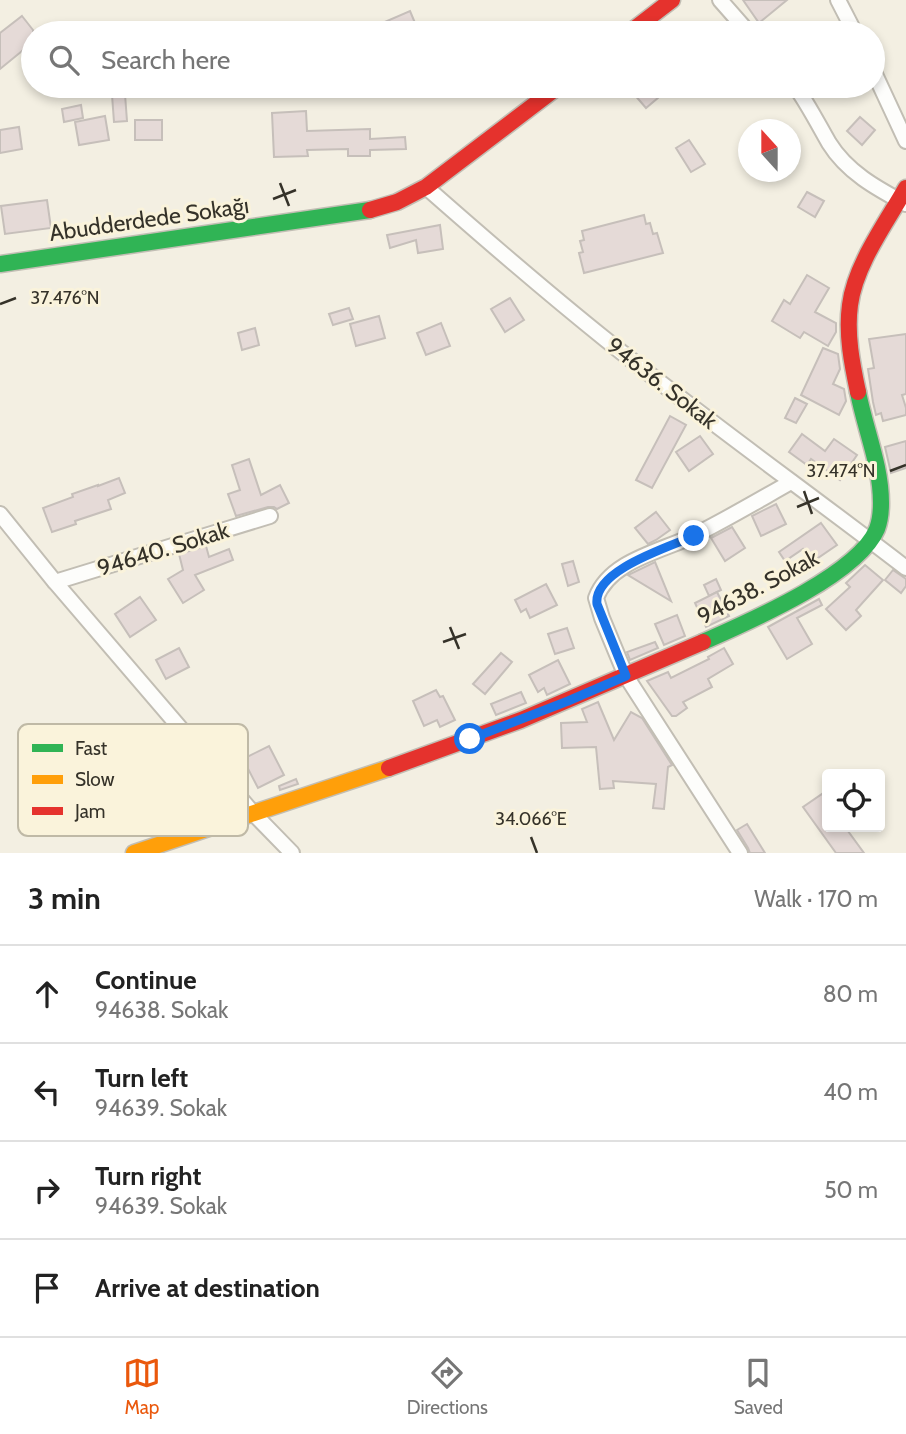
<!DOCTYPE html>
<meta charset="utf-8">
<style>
:root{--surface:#fff;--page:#f2f2f2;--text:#222;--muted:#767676;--line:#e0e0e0;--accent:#ea580c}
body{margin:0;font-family:Cabin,sans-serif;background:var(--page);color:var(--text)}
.controls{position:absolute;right:21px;bottom:21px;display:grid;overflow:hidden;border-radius:7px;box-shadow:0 4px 10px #0003}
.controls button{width:63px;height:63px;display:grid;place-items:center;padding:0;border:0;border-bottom:2px solid var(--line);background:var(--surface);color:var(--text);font:35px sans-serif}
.compass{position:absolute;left:738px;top:119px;width:63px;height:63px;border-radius:50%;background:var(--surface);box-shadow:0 4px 10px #0003;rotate:339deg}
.stop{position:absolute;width:21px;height:21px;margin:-16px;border:5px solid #1a73e8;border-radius:50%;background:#fff}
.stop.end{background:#1a73e8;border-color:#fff;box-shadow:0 2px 7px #0008}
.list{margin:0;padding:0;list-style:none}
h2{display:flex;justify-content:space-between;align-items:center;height:91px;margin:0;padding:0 28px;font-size:30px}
h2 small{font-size:23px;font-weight:400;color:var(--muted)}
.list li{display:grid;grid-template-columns:46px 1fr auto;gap:21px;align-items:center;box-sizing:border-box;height:98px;padding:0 28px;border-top:2px solid var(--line)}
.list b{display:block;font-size:26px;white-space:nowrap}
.list p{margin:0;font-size:23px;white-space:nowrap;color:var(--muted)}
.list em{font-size:23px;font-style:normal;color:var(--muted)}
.icon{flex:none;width:38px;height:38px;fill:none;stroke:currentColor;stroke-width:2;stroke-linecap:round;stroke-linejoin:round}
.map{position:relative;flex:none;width:906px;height:853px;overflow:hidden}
.search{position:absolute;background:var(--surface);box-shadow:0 4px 10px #0003;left:21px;right:21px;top:21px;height:77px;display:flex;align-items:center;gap:18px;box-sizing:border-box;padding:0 24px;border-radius:38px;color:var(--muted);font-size:26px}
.sheet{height:483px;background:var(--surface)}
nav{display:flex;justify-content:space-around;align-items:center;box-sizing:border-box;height:98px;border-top:2px solid var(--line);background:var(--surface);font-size:19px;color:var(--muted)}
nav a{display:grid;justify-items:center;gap:4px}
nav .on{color:var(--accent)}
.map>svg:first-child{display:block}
.building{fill:#e5dad7;stroke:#c6bfba;stroke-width:2}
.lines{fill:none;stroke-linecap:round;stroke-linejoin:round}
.street-casing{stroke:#c2beb4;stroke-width:18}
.fast-casing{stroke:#c2beb4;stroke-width:19}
.slow-casing{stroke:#c2beb4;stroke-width:19}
.jam-casing{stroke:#c2beb4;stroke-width:19}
.street{stroke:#fdfdfb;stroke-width:14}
.fast{stroke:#30b455;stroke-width:16}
.slow{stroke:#ff9f0a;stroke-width:16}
.jam{stroke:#e5322d;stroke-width:16}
.route{stroke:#1a73e8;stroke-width:9}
.ticks{fill:none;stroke:#353229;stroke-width:2.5}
.labels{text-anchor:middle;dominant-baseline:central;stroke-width:6;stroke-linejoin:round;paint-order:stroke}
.street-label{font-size:23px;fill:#353229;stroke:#faf3db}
.key{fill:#faf3db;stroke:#bfb9a6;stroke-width:2}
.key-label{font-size:19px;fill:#353229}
.ticks-label{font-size:18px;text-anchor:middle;fill:#353229;stroke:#faf3db;stroke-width:6;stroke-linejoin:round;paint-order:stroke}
</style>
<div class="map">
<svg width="906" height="853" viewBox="0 0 906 853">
<rect width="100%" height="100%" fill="#f3efe2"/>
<g class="building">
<polygon points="743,0 787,0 759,23"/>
<polygon points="410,11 415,23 409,25 412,33 384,33 380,24"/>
<polygon points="22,16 33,30 33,42 0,69 0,33"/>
<polygon points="627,86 672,86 646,108"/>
<polygon points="125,94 127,121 114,122 112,95"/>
<polygon points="81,105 83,118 64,122 62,109"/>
<polygon points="306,111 307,131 370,129 370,139 405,137 406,149 370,150 370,156 348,156 348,149 307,150 308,156 274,157 272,113"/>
<polygon points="105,116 109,140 79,145 75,122"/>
<polygon points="860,117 875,130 862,145 847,131"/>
<rect x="135" y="120" width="27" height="20"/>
<polygon points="19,127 22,149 0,153 0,130"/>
<polygon points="689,140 705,164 691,172 676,148"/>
<polygon points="807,192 824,201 815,217 798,207"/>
<polygon points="47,200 51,228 5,234 1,206"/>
<polygon points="644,215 646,224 650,223 653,234 657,233 663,253 584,273 579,253 583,252 580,241 584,240 582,231"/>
<polygon points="440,225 443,249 418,253 416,240 390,248 387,235"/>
<polygon points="807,275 829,288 815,312 836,323 836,332 828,346 804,332 800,338 772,321 784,300 790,304"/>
<polygon points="510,298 524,320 505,332 491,309"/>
<polygon points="349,308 353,319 333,325 329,314"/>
<polygon points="379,316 385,338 356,346 350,324"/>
<polygon points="441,323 450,346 426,355 417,333"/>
<polygon points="255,328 259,345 242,350 238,333"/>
<polygon points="906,334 906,394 902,395 906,408 906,415 883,421 881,413 876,415 873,402 868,369 874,368 869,339"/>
<polygon points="823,348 838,354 840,369 833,384 844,389 846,401 839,415 801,395"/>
<polygon points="795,398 807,404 796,423 785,418"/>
<polygon points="670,416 686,425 652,488 636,480"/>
<polygon points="802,434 825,451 834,439 857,455 840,480 811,459 807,465 789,452"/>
<polygon points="700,436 713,454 689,471 676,452"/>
<polygon points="906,441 906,468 891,473 885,447"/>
<polygon points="249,459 261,495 280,485 289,503 277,509 274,507 268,507 236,516 228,494 240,490 232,465"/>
<polygon points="119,478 125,493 108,500 111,509 75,521 76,524 52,532 43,508 73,497 72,494 98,485 98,486"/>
<polygon points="776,504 786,524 761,536 752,516"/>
<polygon points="656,512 670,530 656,540 648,544 635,528"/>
<polygon points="821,523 837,545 812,562 803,549 785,561 779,552"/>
<polygon points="732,527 745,548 725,561 711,538"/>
<polygon points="206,546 209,557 229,549 233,560 195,575 204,590 183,603 168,579 183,570 179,554"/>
<polygon points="573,561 579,582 568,586 562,564"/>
<polygon points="655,562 671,601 628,575"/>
<polygon points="865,565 883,580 856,610 861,616 846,630 826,609 850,587 846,583"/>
<polygon points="893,570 906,579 906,586 901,593 885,580"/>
<polygon points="716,579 721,590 709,596 704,585"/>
<polygon points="546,584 557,605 530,618 526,609 521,612 515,600"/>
<polygon points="717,592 729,616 706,627 695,603"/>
<polygon points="140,597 156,620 130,637 115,614"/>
<polygon points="819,599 822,605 797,618 812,644 787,659 768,627"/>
<polygon points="677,615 685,636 664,645 655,624"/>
<polygon points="567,628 574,648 555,654 548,634"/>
<polygon points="655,642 658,648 630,660 627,652"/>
<polygon points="179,648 189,667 166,679 156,660"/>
<polygon points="724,648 733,664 708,679 712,687 683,702 687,708 676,716 672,716 647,681 668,672 671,678 709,659 708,657"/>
<polygon points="501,653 512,662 485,694 473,684"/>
<polygon points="558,660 570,684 547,695 544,688 538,692 529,675"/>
<polygon points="436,690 440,697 443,696 455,720 440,727 437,720 424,726 413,701"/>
<polygon points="521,692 526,703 496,715 491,704"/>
<polygon points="598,702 614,740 631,712 642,718 672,765 668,767 664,809 653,808 656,784 613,781 614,788 600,789 596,747 562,748 561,723 587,722 582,709"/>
<polygon points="269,746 284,775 258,788 243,759"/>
<polygon points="296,779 298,784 280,790 279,786"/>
<polygon points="822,794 827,801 827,827 845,827 864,853 836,853 803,807"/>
<polygon points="747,824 765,853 750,853 748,848 737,830"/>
</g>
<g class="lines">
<defs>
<g id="street">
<polyline points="720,0 749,33"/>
<polyline points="838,0 855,33"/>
<polyline points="873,70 906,141"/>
<path d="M795 86C808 104 818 124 829 143 847 172 876 188 906 204"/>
<path d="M426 187C485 239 544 290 605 339 703 418 806 491 906 568"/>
<polyline points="0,514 55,582 253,813 292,853"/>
<polyline points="55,582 270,516"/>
<path d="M740 853 626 676 602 618 596 598C610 560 663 551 695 535 727 519 759 500 791 482"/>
</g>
<g id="fast">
<polyline points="0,264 370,210"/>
<path d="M703 642C748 622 858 575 877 529 880 521 881 511 881 503 881 465 865 429 858 392"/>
</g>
<polyline id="slow" points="134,853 389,768"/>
<g id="jam">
<polyline points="629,33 672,0"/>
<polyline points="370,210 397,202 426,187 559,86"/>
<path d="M858 392C852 364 846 334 850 305 855 265 886 223 906 188"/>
<polyline points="389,768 521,720 703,642"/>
</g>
</defs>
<use href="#street" class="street-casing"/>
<use href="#fast" class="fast-casing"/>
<use href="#slow" class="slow-casing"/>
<use href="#jam" class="jam-casing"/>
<use href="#street" class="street"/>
<use href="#fast" class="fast"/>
<use href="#slow" class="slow"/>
<use href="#jam" class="jam"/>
</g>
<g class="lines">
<path class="route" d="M470 739 568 701 626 676 597 604C593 570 669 547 694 536"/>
</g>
<path class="ticks" d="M280 183 289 206M273 199 296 190M0 304 16 298M890 471 906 465M804 491 812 514M797 507 819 498M450 627 459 649M443 642 466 634M531 837 537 853"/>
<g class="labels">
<g class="street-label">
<text transform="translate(149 219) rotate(-8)">Abudderdede Sokağı</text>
<text transform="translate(662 383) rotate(38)">94636. Sokak</text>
<text transform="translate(163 549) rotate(-17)">94640. Sokak</text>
<text transform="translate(758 587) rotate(-28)">94638. Sokak</text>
</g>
</g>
<rect x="18" y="724" width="230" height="112" rx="10" class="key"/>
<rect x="32" y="744" width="31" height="8" fill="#30b455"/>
<rect x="32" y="775" width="31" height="9" fill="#ff9f0a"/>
<rect x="32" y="807" width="31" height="8" fill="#e5322d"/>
<g class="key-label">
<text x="75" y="755">Fast</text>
<text x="75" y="786">Slow</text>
<text x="75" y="818">Jam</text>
</g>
<g class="ticks-label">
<text x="65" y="304">37.476°N</text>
<text x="841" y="477">37.474°N</text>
<text x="531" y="825">34.066°E</text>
</g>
</svg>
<div class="controls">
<button><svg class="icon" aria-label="locate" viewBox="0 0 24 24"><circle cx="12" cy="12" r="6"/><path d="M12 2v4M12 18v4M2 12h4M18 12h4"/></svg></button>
</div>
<svg class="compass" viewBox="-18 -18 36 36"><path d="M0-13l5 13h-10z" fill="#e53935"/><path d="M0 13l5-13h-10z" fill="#767676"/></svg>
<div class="stop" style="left:470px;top:739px"></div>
<div class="stop end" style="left:694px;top:536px"></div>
<div class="search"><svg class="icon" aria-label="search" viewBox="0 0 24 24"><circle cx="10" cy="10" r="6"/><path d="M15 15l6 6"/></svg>Search here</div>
</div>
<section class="sheet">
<h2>3 min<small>Walk · 170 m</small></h2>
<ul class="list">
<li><svg class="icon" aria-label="ahead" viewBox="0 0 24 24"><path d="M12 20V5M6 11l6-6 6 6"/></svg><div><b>Continue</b><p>94638. Sokak</p></div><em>80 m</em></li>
<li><svg class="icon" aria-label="left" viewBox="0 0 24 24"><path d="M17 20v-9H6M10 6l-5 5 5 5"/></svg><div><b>Turn left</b><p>94639. Sokak</p></div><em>40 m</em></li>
<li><svg class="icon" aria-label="right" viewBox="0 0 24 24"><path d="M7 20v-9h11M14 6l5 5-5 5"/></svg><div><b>Turn right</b><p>94639. Sokak</p></div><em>50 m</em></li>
<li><svg class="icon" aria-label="arrive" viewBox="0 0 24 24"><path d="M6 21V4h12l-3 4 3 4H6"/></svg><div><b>Arrive at destination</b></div></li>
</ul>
</section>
<nav>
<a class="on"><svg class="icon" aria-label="map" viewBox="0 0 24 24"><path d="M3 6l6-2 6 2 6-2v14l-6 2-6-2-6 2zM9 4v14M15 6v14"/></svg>Map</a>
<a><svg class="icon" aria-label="directions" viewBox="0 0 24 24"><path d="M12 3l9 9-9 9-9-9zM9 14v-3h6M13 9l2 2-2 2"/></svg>Directions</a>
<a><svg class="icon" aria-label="saved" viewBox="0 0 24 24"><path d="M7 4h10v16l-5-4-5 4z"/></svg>Saved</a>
</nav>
